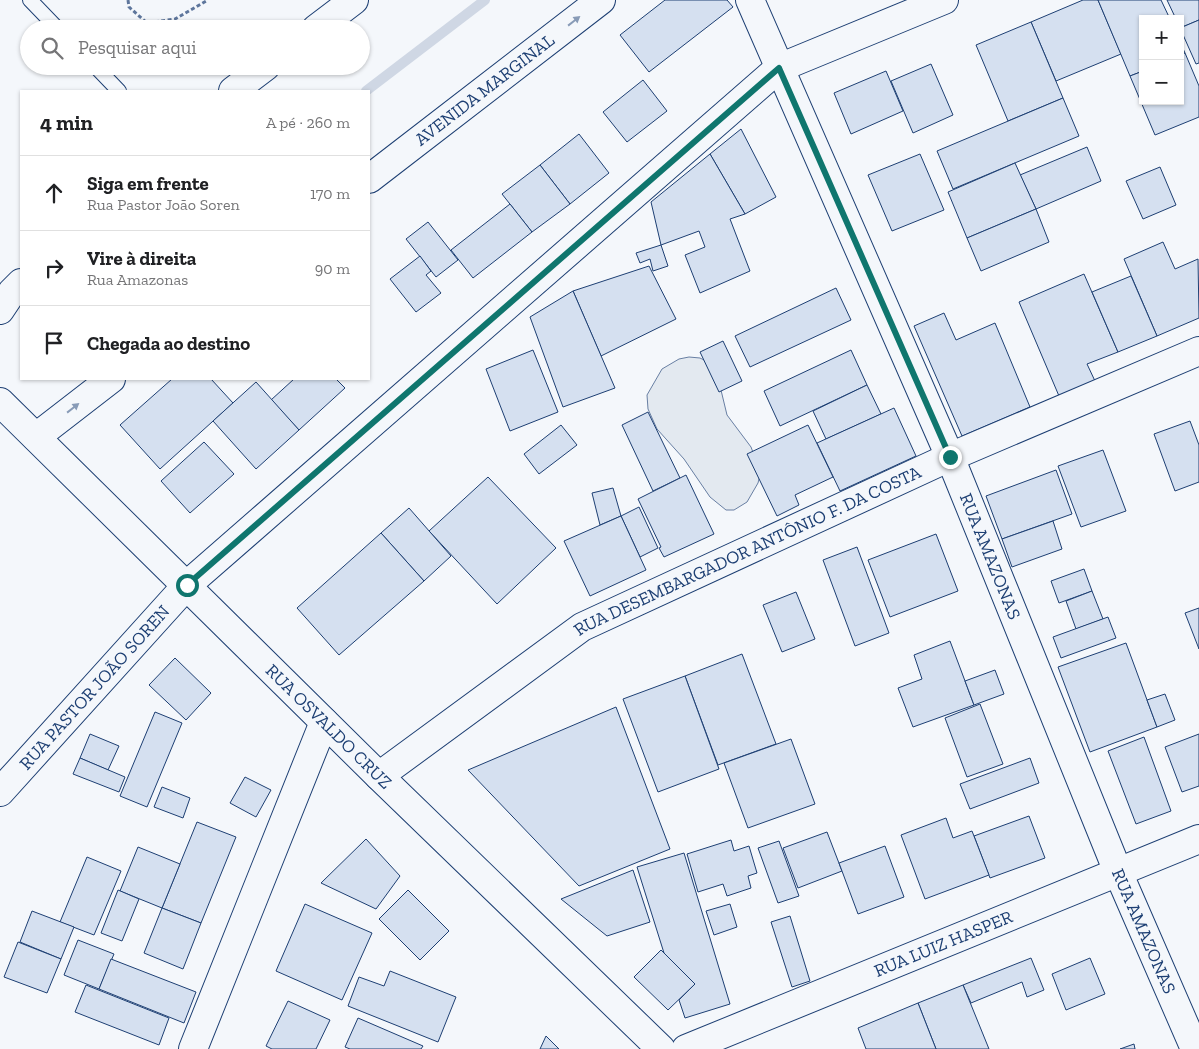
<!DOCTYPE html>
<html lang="pt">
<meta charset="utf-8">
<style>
:root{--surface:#fff;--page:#f6f6f6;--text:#202124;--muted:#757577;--line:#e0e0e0}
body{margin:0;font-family:"Zilla Slab",serif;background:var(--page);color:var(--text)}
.controls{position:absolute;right:15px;top:15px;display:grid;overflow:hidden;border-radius:0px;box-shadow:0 1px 4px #0004}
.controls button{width:45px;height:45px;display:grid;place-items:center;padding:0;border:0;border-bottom:1px solid var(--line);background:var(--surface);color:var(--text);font:25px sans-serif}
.stop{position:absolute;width:15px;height:15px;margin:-11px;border:4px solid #0f766e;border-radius:50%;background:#fff}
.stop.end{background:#0f766e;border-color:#fff;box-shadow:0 1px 5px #0008}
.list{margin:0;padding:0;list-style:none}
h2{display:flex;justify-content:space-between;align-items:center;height:65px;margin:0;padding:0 20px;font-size:21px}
h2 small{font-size:16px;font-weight:400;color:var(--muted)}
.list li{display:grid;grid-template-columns:32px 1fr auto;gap:15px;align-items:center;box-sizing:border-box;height:75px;padding:0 20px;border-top:1px solid var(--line)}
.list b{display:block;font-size:19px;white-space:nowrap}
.list p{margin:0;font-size:16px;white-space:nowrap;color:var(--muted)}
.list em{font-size:16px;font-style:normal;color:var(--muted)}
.icon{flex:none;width:28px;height:28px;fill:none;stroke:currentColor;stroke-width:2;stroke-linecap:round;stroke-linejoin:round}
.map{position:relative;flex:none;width:1199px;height:1049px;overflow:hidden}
.search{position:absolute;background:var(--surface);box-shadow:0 1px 4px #0004;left:20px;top:20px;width:350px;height:55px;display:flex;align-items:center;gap:12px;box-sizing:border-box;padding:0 18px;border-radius:28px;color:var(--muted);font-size:19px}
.panel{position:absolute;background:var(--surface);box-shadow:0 1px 4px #0004;left:20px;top:90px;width:350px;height:290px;border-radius:0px}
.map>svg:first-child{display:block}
.green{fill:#e3e9f0;stroke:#687fa3}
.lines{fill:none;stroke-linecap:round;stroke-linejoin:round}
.stream{stroke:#cfd7e4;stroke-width:10}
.building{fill:#d5e0f0;stroke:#1d3f73}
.service-casing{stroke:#1d3f73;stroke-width:16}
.minor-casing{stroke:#1d3f73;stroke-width:30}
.tertiary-casing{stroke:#1d3f73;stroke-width:30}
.trunk-casing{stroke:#1d3f73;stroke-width:30}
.path{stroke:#5e769c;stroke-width:3;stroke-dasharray:4 2.5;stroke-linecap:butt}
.service{stroke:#f4f7fb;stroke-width:14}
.minor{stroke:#f4f7fb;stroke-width:28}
.tertiary{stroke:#f4f7fb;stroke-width:28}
.trunk{stroke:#f4f7fb;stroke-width:28}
.oneway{fill:#889bb7}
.route{stroke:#0f766e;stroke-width:6}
.labels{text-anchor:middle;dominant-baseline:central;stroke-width:4;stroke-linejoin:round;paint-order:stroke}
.street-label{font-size:18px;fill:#1d3f73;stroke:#f4f7fb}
</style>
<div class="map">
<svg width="1199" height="1049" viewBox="0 0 1199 1049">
<rect width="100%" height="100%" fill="#f4f7fb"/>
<polygon class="green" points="689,357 700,358 708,362 720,386 727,415 751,447 754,455 760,475 758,483 747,502 734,510 726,510 710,497 684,459 657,429 648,409 647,395 662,369 679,359"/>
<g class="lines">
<polyline class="stream" points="366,91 485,0"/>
</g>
<g class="building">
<polygon points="665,0 727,0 733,7 649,72 620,35"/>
<polygon points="1083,0 1098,0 1121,54 1056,81 1031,22"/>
<polygon points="1098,0 1161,0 1170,19 1143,19 1143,71 1130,76"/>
<polygon points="1167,0 1199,0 1199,20 1180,28 1180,19 1176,19"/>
<polygon points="1199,20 1199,63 1196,64 1180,28"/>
<polygon points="1031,22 1063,98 1008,121 976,45"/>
<polygon points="1180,42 1185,53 1180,55"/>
<polygon points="1185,53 1199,86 1199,117 1155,135 1130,76 1143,71 1143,101 1180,101 1180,55"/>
<polygon points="931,64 953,115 913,133 891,81"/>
<polygon points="886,71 903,111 851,134 834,93"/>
<polygon points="643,80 667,111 627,142 603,112"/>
<polygon points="1063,98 1079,136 953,189 937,151"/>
<polygon points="741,129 776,197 745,214 710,154"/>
<polygon points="579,134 609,173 570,204 540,165"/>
<polygon points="1087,147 1101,181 1036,209 1020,175"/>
<polygon points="710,154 745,214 730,219 750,271 700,293 685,255 705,247 699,231 661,245 651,202"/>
<polygon points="920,154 944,210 892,231 868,175"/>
<polygon points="1015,163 1036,209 967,238 948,192"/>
<polygon points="540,165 570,204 532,232 502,194"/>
<polygon points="1160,167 1176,205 1143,219 1126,181"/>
<polygon points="510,204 532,232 473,278 451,250"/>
<polygon points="1036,209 1049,242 981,271 967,238"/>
<polygon points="428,222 458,260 436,277 406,239"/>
<polygon points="1163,242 1175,269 1198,259 1199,318 1157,336 1124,259"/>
<polygon points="661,245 668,266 653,271 650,259 640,263 636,253"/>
<polygon points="420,256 431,271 426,275 441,293 416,312 390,279"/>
<polygon points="649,266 676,319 601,356 573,291"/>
<polygon points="1084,274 1118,352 1087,364 1095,381 1059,396 1019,302"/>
<polygon points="1131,276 1157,336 1118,352 1092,292"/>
<polygon points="836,288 851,320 750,367 735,336"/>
<polygon points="573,291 615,388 563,407 530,317"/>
<polygon points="944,313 956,340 995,323 1030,407 962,436 914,326"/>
<polygon points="723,341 742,381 719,392 700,352"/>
<polygon points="533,350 558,412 510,431 486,369"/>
<polygon points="851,350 867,385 780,426 764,391"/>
<polygon points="172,379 211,379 233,403 160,469 120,425"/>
<polygon points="294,379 336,379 345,388 299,430 271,400"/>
<polygon points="256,382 299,430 256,469 213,421"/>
<polygon points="867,385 881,414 826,439 813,411"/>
<polygon points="894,408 916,456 840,491 817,443"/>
<polygon points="648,412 680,478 653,491 622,425"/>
<polygon points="1190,421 1199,445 1199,482 1175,491 1154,434"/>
<polygon points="561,425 577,445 539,474 524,454"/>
<polygon points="808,425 833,477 795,495 799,505 777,516 747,454"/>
<polygon points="204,442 234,474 190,513 161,481"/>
<polygon points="1103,450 1126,511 1081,527 1058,466"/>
<polygon points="1056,470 1072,514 1002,539 986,496"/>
<polygon points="686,475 714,534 664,557 659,548 661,547 638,499"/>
<polygon points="488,477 556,548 497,604 429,531"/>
<polygon points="613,488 621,516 600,525 592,493"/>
<polygon points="639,507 658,548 640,557 621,516"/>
<polygon points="409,508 451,556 424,581 381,533"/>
<polygon points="621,516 646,570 590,596 564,541"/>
<polygon points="1053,521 1062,549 1012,567 1002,539"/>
<polygon points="381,533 424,581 339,655 297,608"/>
<polygon points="936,534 958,591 890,617 868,560"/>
<polygon points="857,547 889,633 855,646 823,560"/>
<polygon points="1084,569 1092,591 1059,603 1051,581"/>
<polygon points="1092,591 1103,619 1076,629 1066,601"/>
<polygon points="796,592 815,639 782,652 763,605"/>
<polygon points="1199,608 1199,649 1185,613"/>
<polygon points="1108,617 1116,638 1061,658 1053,637"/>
<polygon points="950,641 974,705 913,727 898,688 922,679 914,655"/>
<polygon points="1126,643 1157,727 1090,752 1058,667"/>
<polygon points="742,654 776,744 718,765 685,676"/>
<polygon points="175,658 211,693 186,720 149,685"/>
<polygon points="995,670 1004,694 974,705 965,681"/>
<polygon points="685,676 719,769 658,792 623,699"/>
<polygon points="1165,694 1175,720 1157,727 1147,700"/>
<polygon points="980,704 1003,764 967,777 945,718"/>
<polygon points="616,707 670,849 579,886 468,770"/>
<polygon points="155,712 182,723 147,807 120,796"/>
<polygon points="90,734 119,746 108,770 80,758"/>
<polygon points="1199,734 1199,786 1182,792 1165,747"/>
<polygon points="1144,737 1171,811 1136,824 1108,751"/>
<polygon points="791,739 815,804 748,828 724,763"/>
<polygon points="80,758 125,777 119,792 73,774"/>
<polygon points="1030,758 1039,783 970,809 960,784"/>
<polygon points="245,777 271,790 256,817 230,803"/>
<polygon points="162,787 190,798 183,818 154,807"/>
<polygon points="1029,816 1045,858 990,878 974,836"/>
<polygon points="946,818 953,838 972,831 989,875 925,899 901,835"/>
<polygon points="197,822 236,837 201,923 162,908"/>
<polygon points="827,832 842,871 798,888 783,848"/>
<polygon points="366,839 400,876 376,909 321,883"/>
<polygon points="731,840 734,851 749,846 757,873 748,876 751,888 727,896 723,884 698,892 687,854"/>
<polygon points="779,841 799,896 778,903 758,848"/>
<polygon points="885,846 904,897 858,914 839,863"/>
<polygon points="138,847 180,864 162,908 120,891"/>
<polygon points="684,853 730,1004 685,1018 679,1000 695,984 664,953 637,867"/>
<polygon points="87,857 121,871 94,935 60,922"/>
<polygon points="633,870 650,922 607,936 561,899"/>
<polygon points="118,890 139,899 122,941 101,933"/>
<polygon points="408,890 449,931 420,960 379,919"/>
<polygon points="305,904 372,933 342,1000 276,971"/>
<polygon points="730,904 737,927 714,935 706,911"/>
<polygon points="162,908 201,923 183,969 144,953"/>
<polygon points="32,911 74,927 61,959 20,942"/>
<polygon points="790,916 810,981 792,987 771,922"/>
<polygon points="78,940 114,954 99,989 64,975"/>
<polygon points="18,942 61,959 47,993 4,977"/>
<polygon points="661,950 695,984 668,1010 634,977"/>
<polygon points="1031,958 1044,990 1027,997 1022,982 971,1003 963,985"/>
<polygon points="1090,958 1105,994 1066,1010 1052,974"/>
<polygon points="111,959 196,992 184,1023 99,989"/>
<polygon points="390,971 456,997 438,1042 348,1006 359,977 384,986"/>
<polygon points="86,985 169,1018 159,1045 75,1012"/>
<polygon points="963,985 989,1049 936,1049 918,1003"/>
<polygon points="288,1001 330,1020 316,1049 272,1049 266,1046"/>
<polygon points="918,1003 936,1049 866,1049 858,1028"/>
<polygon points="358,1018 423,1046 421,1049 350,1049 345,1047"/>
<polygon points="546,1036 559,1049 540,1049"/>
<polygon points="1134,1044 1135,1049 1120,1049"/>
</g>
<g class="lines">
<defs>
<g id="service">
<polyline points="30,0 58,29"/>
<polyline points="95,66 119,91"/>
</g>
<g id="minor">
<path id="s1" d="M750 0 950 457 1118 872 1195 1049"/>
<path id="s2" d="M379 776 582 627 950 457 1199 351"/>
<path id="s3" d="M0 792 187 585 779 68 944 0"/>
<polyline points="193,1049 324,722"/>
<path id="s4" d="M686 1049 1199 839"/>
</g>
<g id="tertiary">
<polyline points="316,29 354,0"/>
<polyline points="233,91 266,66"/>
<path id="s5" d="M369 179 601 0"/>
<polyline points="0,310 12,292 21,283"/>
<polyline points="36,437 111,379"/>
</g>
<g id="trunk">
<path id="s6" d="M0 402 379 776 661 1049"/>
</g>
</defs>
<use href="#service" class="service-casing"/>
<use href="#minor" class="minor-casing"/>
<use href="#tertiary" class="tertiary-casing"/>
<use href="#trunk" class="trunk-casing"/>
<polyline class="path" points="128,0 129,7 147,23 175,19 208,0"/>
<use href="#service" class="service"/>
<use href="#minor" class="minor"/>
<use href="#tertiary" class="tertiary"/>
<use href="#trunk" class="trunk"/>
</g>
<defs><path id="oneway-solid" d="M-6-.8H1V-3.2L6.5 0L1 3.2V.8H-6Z" transform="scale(1.25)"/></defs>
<g class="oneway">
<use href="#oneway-solid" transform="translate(574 21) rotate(-38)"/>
<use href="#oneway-solid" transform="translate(73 408) rotate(-38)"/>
</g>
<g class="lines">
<polyline class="route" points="187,585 779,68 950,457"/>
</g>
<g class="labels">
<g class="street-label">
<text stroke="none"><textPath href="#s5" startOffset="146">AVENIDA MARGINAL</textPath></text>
<text stroke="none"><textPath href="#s2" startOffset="434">RUA DESEMBARGADOR ANTÔNIO F. DA COSTA</textPath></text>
<text stroke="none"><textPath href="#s1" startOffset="606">RUA AMAZONAS</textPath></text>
<text stroke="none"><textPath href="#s3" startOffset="141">RUA PASTOR JOÃO SOREN</textPath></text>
<text stroke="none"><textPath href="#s6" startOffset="462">RUA OSVALDO CRUZ</textPath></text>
<text stroke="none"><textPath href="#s1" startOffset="1011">RUA AMAZONAS</textPath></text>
<text stroke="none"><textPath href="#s4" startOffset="278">RUA LUIZ HASPER</textPath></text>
</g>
</g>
</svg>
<div class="controls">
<button>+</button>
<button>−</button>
</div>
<div class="stop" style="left:187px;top:585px"></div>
<div class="stop end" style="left:950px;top:457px"></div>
<div class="search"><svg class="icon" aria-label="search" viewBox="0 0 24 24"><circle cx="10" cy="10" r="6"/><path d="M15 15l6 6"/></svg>Pesquisar aqui</div>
<section class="panel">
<h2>4 min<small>A pé · 260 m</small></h2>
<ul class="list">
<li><svg class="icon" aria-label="ahead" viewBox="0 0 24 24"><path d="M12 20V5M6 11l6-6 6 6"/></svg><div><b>Siga em frente</b><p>Rua Pastor João Soren</p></div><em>170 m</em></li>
<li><svg class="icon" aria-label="right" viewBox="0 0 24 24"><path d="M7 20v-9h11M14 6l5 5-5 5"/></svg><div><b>Vire à direita</b><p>Rua Amazonas</p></div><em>90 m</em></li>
<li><svg class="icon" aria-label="arrive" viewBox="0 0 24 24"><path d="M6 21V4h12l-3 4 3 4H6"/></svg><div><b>Chegada ao destino</b></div></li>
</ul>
</section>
</div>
